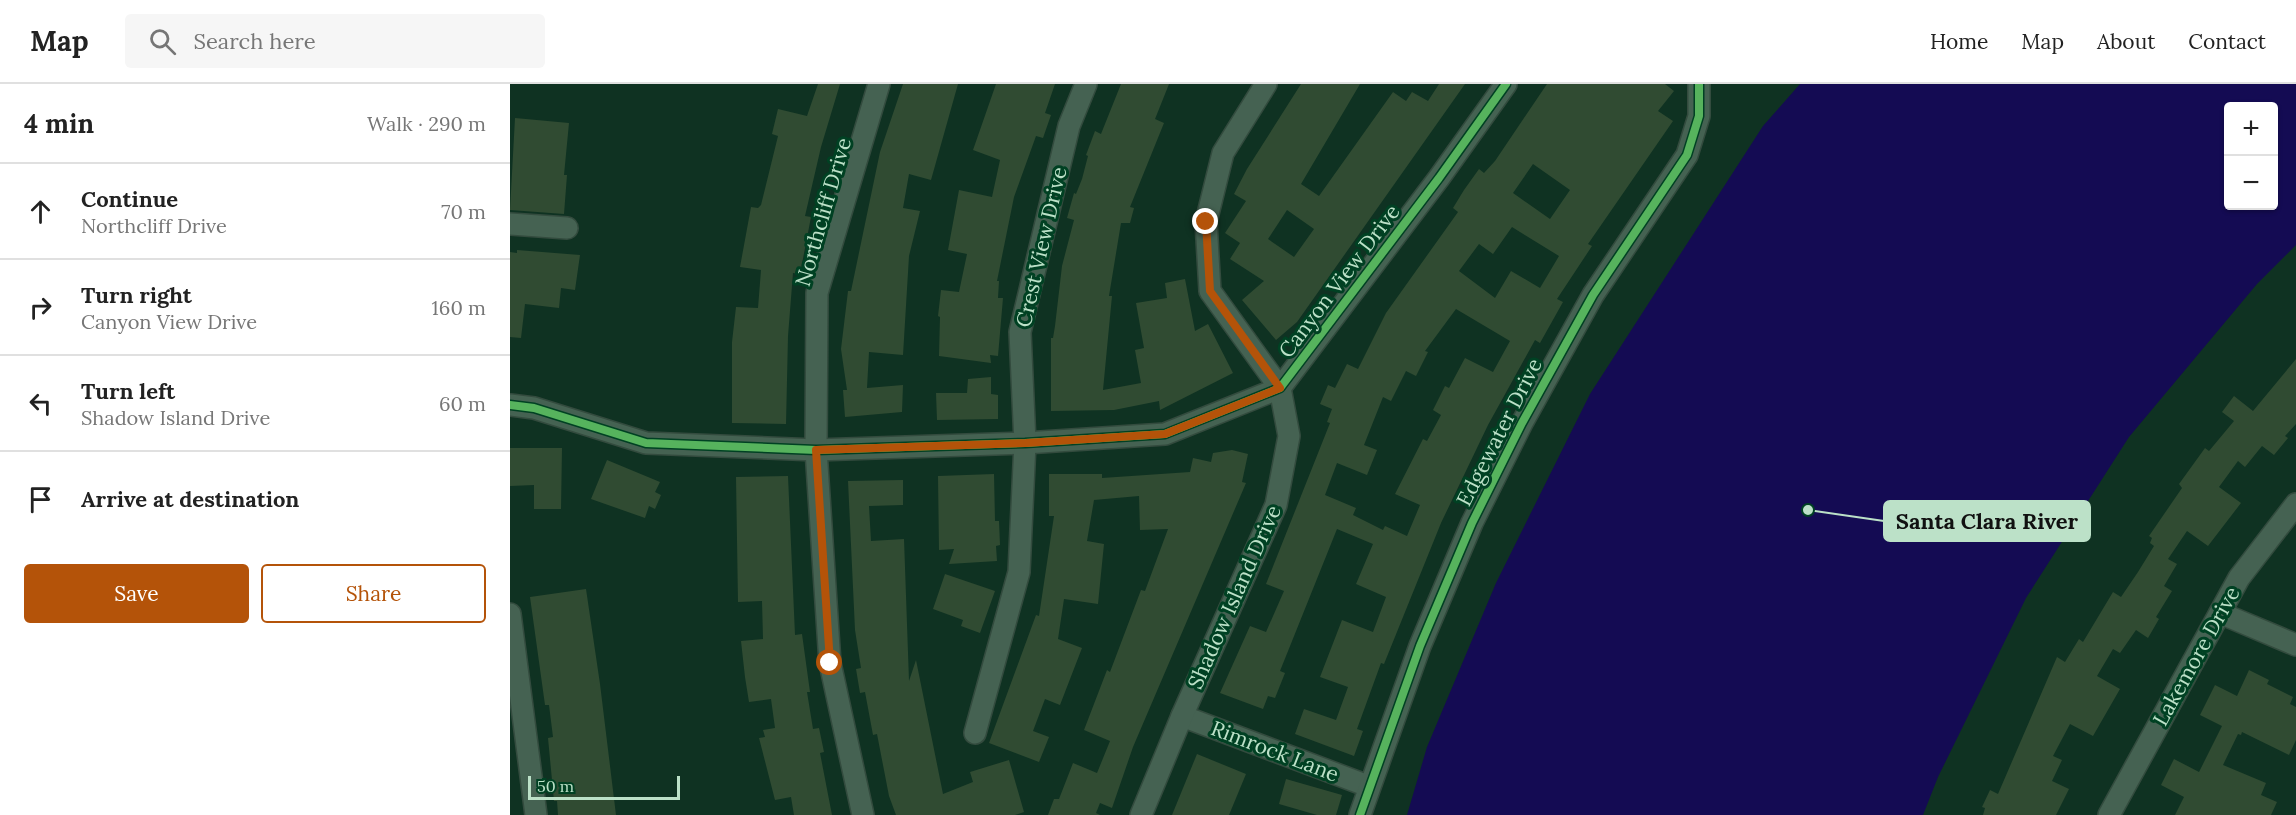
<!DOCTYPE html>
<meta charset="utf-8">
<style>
:root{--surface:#fff;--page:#f6f6f6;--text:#222;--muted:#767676;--line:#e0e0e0;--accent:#b45309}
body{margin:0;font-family:Lora,serif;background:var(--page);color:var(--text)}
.controls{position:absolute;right:18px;top:18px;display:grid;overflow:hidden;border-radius:6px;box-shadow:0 2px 4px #0004}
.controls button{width:54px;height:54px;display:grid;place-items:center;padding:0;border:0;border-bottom:2px solid var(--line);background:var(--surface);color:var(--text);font:30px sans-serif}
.scale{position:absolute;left:18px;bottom:15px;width:152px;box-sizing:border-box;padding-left:6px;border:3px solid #bce1c8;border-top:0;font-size:16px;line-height:21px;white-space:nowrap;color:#bce1c8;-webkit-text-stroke:4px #004123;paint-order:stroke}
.stop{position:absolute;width:18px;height:18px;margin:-14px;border:4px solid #b45309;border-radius:50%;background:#fff}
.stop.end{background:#b45309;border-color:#fff;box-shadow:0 2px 6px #0008}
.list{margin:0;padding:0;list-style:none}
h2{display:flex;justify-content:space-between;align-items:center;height:78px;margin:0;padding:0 24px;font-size:26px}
h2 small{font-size:20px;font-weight:400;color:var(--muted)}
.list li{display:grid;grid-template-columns:39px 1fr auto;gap:18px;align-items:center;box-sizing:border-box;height:96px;padding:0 24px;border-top:2px solid var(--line)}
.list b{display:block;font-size:22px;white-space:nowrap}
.list p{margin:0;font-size:20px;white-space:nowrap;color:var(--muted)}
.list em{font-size:20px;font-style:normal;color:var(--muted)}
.actions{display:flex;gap:12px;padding:18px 24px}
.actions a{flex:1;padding:14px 0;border:2px solid var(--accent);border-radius:6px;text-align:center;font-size:21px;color:var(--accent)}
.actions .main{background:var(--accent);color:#fff}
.icon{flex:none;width:33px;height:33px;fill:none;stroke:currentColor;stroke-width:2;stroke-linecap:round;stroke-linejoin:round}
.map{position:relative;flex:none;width:1786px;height:731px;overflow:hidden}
header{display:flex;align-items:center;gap:36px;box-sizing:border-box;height:84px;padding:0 30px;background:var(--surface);border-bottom:2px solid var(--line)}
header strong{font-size:28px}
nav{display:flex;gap:33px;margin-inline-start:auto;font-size:21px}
.search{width:420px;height:54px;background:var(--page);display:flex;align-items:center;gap:15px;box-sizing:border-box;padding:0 21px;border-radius:6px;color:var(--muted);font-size:22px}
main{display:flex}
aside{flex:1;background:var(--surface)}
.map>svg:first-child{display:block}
.water{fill:#140b53;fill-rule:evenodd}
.building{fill:#304b32;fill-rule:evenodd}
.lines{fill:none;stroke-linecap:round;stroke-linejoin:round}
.street-casing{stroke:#334b3e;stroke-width:24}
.street{stroke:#456252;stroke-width:21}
.cycleway-casing{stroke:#004123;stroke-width:11}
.cycleway{stroke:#56b35d;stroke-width:8}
.route{stroke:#b45309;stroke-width:8}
.labels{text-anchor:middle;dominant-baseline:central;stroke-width:6;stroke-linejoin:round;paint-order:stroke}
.street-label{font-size:21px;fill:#bce1c8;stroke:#004123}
.leader{fill:none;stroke:#bce1c8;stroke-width:2}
.callout-dot{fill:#bce1c8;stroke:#004123;stroke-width:2}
.callout{fill:#bce1c8;stroke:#bce1c8;stroke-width:2}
.callout-label{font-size:22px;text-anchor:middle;font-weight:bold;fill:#111}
</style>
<header>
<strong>Map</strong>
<div class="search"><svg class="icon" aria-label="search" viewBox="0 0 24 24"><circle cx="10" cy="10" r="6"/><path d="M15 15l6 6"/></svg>Search here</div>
<nav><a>Home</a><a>Map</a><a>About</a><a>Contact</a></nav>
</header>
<main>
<aside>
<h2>4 min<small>Walk · 290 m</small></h2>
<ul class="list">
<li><svg class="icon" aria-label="ahead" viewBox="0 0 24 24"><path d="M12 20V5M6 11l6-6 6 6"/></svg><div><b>Continue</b><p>Northcliff Drive</p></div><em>70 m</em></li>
<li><svg class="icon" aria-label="right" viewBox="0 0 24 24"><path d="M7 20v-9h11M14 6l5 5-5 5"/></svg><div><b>Turn right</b><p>Canyon View Drive</p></div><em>160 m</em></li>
<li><svg class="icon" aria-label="left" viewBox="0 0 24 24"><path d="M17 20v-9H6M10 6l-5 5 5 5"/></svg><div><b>Turn left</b><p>Shadow Island Drive</p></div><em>60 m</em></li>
<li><svg class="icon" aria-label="arrive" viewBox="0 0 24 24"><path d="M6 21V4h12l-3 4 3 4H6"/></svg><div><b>Arrive at destination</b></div></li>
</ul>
<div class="actions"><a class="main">Save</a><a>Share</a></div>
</aside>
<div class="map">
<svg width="1786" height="731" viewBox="0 0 1786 731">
<rect width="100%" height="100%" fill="#0f3222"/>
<path class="water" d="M1290 0H1786V161L1747 200 1619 353 1516 514 1428 693 1413 731H897L917 663 986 499 1080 310 1253 42ZM1718 22H1764V122H1718Z"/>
<g class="building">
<polygon points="308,0 330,0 311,63 295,132 301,133 290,190 283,189 278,252 276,340 222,339 222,258 226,223 248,224 251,186 230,183 241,123 248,124 251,121 268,52 262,50 268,25 297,32"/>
<polygon points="393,0 448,0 421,96 399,90 393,124 410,127 399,172 393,271 359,268 357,304 393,301 392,328 335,333 333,306 337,306 331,265 338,207 341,207 370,68"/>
<polygon points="486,0 545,0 535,29 541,31 533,54 526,52 504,113 487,197 489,197 488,214 493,214 488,272 480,271 481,279 429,272 430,233 428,232 431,206 449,208 457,170 438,166 449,106 482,113 490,76 463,66"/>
<polygon points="611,0 659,0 645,35 654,39 620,123 624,124 620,139 611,139 599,212 602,212 593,306 631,299 625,266 634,264 626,219 657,214 655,199 675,195 685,247 698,240 723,289 650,326 649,317 604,326 541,327 541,254 543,254 545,242 552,182 564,136 557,134 564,109 566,110 572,95 578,72 576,71 585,47 591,50"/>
<path d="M791 0H850L791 100 809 112 883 8 896 17 902 8 918 17 929 0H955L787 238 766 256 732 216 754 197 720 175 730 159 715 149 736 117 724 110 737 85ZM777 126 804 145 784 173 758 155Z"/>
<path d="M1037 0H1155L1164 7 1148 27 1163 37 1078 160 1082 162 1047 215 1053 218 1030 259 1025 256 978 341 931 439 874 580 871 579 847 645 853 647 844 672 785 650 794 625 826 636 838 603 810 593 832 536 863 548 876 513 846 500 863 460 827 445 770 587 775 589 765 614 758 612 753 625 710 609 740 542 756 548 774 507 756 500 820 339 817 338 822 325 810 320 818 301 825 304 837 280 848 285 876 229 948 128 943 124 954 106 969 85 974 89 985 77ZM1023 80 1060 106 1040 135 1003 109ZM1002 143 1049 172 1030 204 1001 187 985 214 949 187 969 160 983 170ZM946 225 1000 257 983 288 955 274 939 304 935 302 923 326 931 331 917 357 913 355 885 410 910 421 897 452 875 442 873 446 843 431 846 424 815 411 827 379 857 391 867 366 854 361 873 313 881 317 896 287 906 292 918 268 915 267Z"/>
<polygon points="5,34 59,39 54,91 57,91 54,130 0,126"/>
<polygon points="7,166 70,171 65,206 51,204 49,224 15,220 11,254 0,253 0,168 7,169"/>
<polygon points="1786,275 1786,340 1775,352 1778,354 1764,371 1752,362 1735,383 1728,377 1709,403 1731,419 1698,462 1677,447 1658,475 1667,480 1654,502 1662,507 1646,533 1649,535 1638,554 1626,546 1610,569 1603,565 1587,592 1610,605 1583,652 1560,640 1543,672 1552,676 1542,697 1559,705 1546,731 1473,731 1475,724 1472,723 1480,706 1488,710 1547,573 1555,578 1569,555 1573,558 1603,508 1611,513 1628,488 1644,462 1640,459 1642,454 1639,452 1672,404 1669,400 1695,364 1699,367 1724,337 1712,328 1724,312 1743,327"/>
<polygon points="481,293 481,310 488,311 488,335 427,336 426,309 457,309 458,295"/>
<polygon points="0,364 52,364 51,425 24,425 24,401 0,402"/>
<polygon points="722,366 738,370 732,398 736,399 623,663 602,724 590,719 586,729 590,731 538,731 544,715 549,715 563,679 587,689 600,657 574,646 597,586 600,588 631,506 635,507 658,445 630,446 629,412 584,416 577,457 594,460 588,520 554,515 548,555 572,564 550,621 535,615 523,647 539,653 529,678 479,659 526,531 529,532 544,432 539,432 539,390 592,390 592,394 680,388 683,374 701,378 703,369"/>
<polygon points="97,376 150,398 145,408 151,411 145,425 139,422 135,434 81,415"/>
<polygon points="484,390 485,437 489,437 490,461 486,462 487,477 439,480 444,465 429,466 428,392"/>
<polygon points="278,392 285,551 292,550 300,608 297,608 303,645 309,644 314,668 310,669 322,731 284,731 281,713 265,716 249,654 255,653 253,646 265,644 261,615 239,618 235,593 231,557 253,555 252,517 228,518 226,393"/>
<polygon points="393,396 393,421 359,422 361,457 394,455 399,597 406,576 433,710 463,698 460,688 499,676 514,728 505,731 386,731 379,712 367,650 363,651 355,608 350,609 346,585 351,584 345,546 338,397"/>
<polygon points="435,490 485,507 470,549 451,542 453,536 423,525"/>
<polygon points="76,505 90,600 106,731 48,731 47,717 44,717 38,654 43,653 39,621 35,621 20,513"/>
<polygon points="1739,586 1759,596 1757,600 1783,613 1780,620 1786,623 1786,656 1779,671 1732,648 1731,651 1728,650 1713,681 1756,699 1751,711 1767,718 1761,731 1665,731 1674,713 1651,701 1664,675 1689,688 1712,642 1690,631 1705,601 1727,612"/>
<polygon points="687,670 736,690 719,731 662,731"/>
<polygon points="776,695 832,711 826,731 807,731 769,720"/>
</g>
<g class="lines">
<defs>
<g id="street">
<polyline points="0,140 57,144"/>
<polyline points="0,321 24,324 136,359 306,366 515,359 655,350 770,304 929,94 996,0"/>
<polyline points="1710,529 1786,561"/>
<polyline points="0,530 26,731"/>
<polyline points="672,632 858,702"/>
<polyline points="465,649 509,488 515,359 510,248 559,42 576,0"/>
<polyline points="353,731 320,579 306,366 307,209 369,0"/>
<polyline points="631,731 672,632 766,421 779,352 770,304 700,207 696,138 713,69 756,0"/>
<polyline points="850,731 910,562 962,439 1012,339 1083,211 1177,71 1189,32 1189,0"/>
<polyline points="1599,731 1729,494 1786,420"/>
</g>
</defs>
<use href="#street" class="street-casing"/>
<use href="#street" class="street"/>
<defs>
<g id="cycleway">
<polyline points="0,321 24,324 136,359 306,366 515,359 655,350 770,304 929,94 996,0"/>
<polyline points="850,731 910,562 962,439 1012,339 1083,211 1177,71 1189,32 1189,0"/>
</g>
</defs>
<use href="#cycleway" class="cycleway-casing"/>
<use href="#cycleway" class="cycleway"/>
</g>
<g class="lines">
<polyline class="route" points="320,579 306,366 516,359 655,350 770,304 700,207 696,138"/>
</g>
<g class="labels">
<g class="street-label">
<text transform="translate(313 128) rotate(-74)">Northcliff Drive</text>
<text transform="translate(531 163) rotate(-77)">Crest View Drive</text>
<text transform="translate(829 197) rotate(-53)">Canyon View Drive</text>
<text transform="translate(989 348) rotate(-63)">Edgewater Drive</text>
<text transform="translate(724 513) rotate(-66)">Shadow Island Drive</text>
<text transform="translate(1686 572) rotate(-61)">Lakemore Drive</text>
<text transform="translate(765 667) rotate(21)">Rimrock Lane</text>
</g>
</g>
<path class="leader" d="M1298 426L1374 437"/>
<circle class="callout-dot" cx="1298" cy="426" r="6"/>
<rect class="callout" x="1374" y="417" width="206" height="40" rx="6"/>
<g class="callout-label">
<text x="1477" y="445">Santa Clara River</text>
</g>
</svg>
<div class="controls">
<button>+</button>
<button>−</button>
</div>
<div class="scale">50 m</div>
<div class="stop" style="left:320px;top:579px"></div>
<div class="stop end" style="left:696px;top:138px"></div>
</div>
</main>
